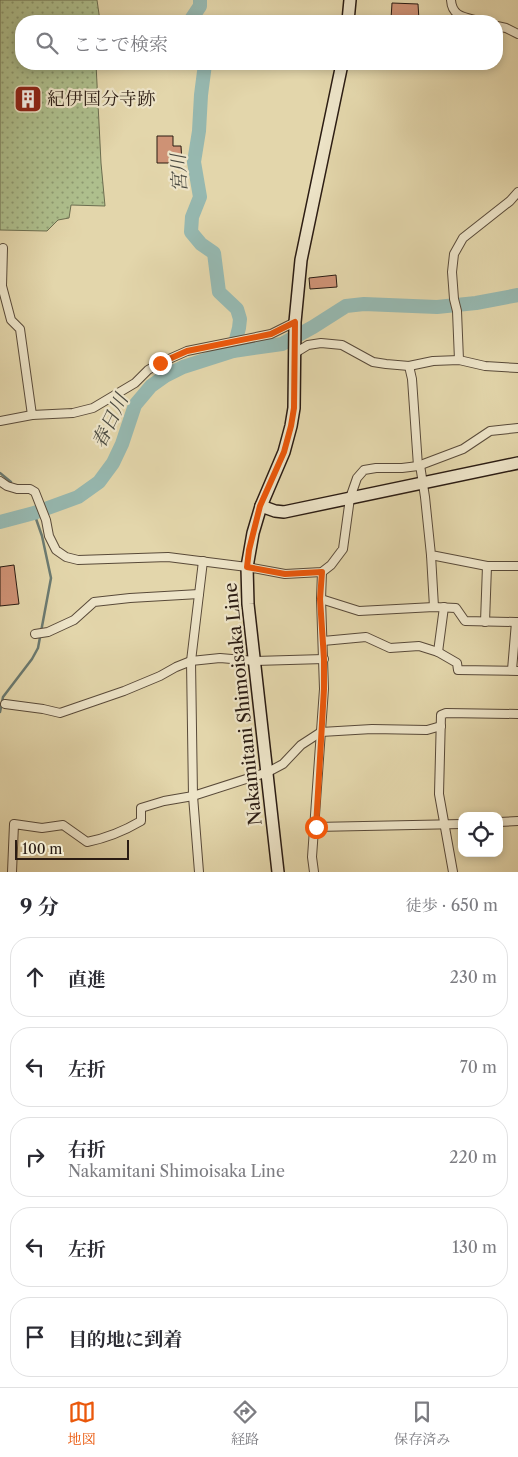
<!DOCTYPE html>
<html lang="ja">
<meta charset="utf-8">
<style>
:root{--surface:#fff;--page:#f2f2f3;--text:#2b2b33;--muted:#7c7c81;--line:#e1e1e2;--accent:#ea580c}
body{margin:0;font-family:"Libre Caslon Text","Noto Serif JP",serif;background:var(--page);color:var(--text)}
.controls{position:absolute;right:15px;bottom:15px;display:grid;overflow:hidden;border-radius:10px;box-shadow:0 2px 8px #0003}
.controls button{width:45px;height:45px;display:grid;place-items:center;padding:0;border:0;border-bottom:1px solid var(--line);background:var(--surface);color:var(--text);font:25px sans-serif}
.scale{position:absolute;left:15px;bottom:12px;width:114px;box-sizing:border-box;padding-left:5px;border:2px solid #2b1c13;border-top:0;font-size:14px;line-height:18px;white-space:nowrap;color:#2b1c13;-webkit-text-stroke:4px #ede4c8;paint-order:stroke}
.stop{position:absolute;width:15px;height:15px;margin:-11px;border:4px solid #ea580c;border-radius:50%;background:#fff}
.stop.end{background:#ea580c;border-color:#fff;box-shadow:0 1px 5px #0008}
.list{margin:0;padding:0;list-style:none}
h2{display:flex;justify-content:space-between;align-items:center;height:65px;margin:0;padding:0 20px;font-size:21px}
h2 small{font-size:16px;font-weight:400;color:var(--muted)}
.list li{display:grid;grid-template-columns:32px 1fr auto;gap:15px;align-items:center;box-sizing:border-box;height:80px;margin:0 10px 10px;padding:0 10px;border:1px solid var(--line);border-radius:20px}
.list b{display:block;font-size:19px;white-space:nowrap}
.list p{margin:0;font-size:16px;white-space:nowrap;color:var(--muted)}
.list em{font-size:16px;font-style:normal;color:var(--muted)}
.icon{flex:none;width:28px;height:28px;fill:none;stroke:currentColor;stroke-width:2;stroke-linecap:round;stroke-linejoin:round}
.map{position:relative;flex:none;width:518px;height:872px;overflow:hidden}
.search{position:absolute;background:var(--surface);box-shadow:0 2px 8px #0003;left:15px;right:15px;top:15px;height:55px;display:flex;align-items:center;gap:12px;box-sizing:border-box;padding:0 18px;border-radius:20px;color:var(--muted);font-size:19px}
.sheet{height:515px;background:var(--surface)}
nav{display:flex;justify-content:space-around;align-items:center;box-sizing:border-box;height:70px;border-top:1px solid var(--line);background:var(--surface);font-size:14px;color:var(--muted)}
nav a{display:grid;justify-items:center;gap:2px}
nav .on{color:var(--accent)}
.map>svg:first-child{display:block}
.park{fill:url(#park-dots);stroke:#6c6e50}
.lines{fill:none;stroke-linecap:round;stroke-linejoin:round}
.stream{stroke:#6b7a71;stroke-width:2.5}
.river{stroke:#96b8b0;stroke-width:14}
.building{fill:#ce9275;stroke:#2b1c13}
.street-casing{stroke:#594a39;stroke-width:10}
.secondary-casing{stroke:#2b1c13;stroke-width:14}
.street{stroke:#ede4c8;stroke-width:8}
.secondary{stroke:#ede4c8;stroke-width:11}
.route{stroke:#ea580c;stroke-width:6}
.labels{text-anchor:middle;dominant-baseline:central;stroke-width:4.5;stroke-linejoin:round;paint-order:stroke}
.poi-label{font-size:18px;fill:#2b1c13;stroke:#ede4c8;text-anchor:start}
.street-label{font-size:18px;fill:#2b1c13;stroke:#ede4c8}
.water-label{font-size:19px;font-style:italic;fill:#4b4b42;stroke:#ede4c8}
</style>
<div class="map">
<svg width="518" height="872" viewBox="0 0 518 872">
<defs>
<pattern id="park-dots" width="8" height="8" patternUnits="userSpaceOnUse" patternTransform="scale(1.25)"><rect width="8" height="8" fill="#aebf8d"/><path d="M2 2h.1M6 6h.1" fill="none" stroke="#8e9a72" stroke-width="1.8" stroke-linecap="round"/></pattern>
</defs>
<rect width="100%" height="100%" fill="#e3d6ab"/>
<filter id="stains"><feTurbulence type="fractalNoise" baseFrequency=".004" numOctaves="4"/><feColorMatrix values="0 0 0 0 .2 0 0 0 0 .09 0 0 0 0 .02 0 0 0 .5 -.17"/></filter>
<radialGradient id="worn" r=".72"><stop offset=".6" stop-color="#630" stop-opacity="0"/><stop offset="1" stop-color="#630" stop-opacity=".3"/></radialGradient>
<polygon class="park" points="0,0 97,0 100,21 21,21 21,64 96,64 101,163 105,206 71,205 69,218 58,220 47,231 0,230"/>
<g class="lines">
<g class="stream">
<polyline points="0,473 11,482"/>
<polyline points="0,712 3,697 32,659 38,648 51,578 42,536 34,513"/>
</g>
<g class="river">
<polyline points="190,21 200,6 200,0"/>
<polyline points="205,64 201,95 199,131 194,162 200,197 192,217 191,232 201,244 214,253 219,292 237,309 240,319 239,328 233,351"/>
<polyline points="0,522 34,513 78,497 99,482 113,463 122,444 135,405 151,386 165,376 183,367 233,351 282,344 313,327 346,306 364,304 437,307 476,303 518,295"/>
</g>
</g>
<g class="building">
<polygon points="392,3 418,4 419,20 391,19"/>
<rect x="19" y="92" width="18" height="13"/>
<polygon points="157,136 173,136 173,146 181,146 182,163 157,163"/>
<polygon points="336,275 337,287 310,289 309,278"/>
<polygon points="14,565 19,604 0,606 0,567"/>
</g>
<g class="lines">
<defs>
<g id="street">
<path d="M451 0C452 17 465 17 479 21"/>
<polyline points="497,26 506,28 518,34"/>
<polyline points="3,248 2,286 11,320 20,329 32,415"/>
<polyline points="295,353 308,345 321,343 342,345 373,362 386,364 409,366 433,361 459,360 485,366 518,368"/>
<polyline points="459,360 457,311 454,299 452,272 454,254 463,238 510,201 518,192"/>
<polyline points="409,366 412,379 418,466"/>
<polyline points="0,421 32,415 73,413 93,408 135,383 148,370 160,363 187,351 271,334 295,322"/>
<polyline points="420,465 425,497 431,555 487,566 518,566"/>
<polyline points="0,481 7,486 17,489 30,489 35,492 46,520 49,536 56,550 66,557 78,560 168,557 247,567 285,574 322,572 331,565 343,549 350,498 357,478 364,470 376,468 402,468 418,466 463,449 490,431 518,428"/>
<polyline points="431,555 434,607"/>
<polyline points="321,599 359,611 434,607 456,608 465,621 516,622"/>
<polyline points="485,622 487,566"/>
<polyline points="35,634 48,632 74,620 94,602 130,598 199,594"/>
<polyline points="323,641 366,637 390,648 419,646 438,652 457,663 458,670 518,671"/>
<polyline points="438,652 444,607"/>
<polyline points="512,670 516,622 518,622"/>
<polyline points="5,704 43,709 60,713 124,691 160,676 176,667 191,661 220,658 255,661 324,659"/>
<polyline points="499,822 518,821"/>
<polyline points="315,827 462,824"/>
<path d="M12 872 14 824 42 828 63 825 87 842C107 838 124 831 141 821V808L164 801 193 796 268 772 283 764 301 745 321 732 372 729 427 730 441 726"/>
<polyline points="199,872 193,796 191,661 203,561"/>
<polyline points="314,872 312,857 324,689 321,599 322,572"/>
<polyline points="453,872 439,794 441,715 446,713 518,714"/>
</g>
<g id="secondary">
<polyline points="348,21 350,0"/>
<polyline points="261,506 275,511 284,512 518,463"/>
<polyline points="278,872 248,604 247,567 253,533 261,506 284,452 291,426 294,408 295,322 301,260 342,64"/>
</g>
</defs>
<use href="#street" class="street-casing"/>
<use href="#secondary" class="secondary-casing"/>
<use href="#street" class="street"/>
<use href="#secondary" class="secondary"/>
</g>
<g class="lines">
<polyline class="route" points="160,363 187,351 271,334 295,322 294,408 291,426 284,452 260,506 249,550 247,567 285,574 322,572 320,599 324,659 324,689 316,827"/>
</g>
<defs>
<symbol id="building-square" viewBox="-11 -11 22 22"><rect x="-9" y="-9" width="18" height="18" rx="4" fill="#8f2418" stroke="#ede4c8"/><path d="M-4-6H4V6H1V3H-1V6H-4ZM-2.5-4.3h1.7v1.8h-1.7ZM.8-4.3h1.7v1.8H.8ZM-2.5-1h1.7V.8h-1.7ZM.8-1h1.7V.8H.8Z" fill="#fff"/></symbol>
</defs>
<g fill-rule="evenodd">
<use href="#building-square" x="12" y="83" width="32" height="32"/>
</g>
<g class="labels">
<g class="poi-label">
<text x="47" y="99">紀伊国分寺跡</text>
</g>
<g class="street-label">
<text transform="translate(243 704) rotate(-96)">Nakamitani Shimoisaka Line</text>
</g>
<g class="water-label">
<text transform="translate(179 173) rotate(-93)">宮川</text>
<text transform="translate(110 421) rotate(-64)">春日川</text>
</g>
</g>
<rect width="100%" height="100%" filter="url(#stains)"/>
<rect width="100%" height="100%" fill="url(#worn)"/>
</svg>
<div class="controls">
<button><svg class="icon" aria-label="locate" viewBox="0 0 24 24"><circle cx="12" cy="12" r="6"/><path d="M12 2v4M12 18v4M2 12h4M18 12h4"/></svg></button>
</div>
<div class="scale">100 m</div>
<div class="stop" style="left:316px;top:827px"></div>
<div class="stop end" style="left:160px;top:363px"></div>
<div class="search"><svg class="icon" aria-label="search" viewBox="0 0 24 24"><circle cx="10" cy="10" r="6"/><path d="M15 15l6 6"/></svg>ここで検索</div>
</div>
<section class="sheet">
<h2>9 分<small>徒歩 · 650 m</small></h2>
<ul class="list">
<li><svg class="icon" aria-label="ahead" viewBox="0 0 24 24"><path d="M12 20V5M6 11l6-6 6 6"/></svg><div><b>直進</b></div><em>230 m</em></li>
<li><svg class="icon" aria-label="left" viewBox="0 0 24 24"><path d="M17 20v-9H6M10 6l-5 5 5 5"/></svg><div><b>左折</b></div><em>70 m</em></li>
<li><svg class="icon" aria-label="right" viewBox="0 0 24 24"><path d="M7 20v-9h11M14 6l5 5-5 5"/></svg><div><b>右折</b><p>Nakamitani Shimoisaka Line</p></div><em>220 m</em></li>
<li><svg class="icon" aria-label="left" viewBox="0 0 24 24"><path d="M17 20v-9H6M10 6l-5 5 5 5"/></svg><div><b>左折</b></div><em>130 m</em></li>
<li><svg class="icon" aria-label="arrive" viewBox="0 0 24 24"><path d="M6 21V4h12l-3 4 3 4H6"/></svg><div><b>目的地に到着</b></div></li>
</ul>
</section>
<nav>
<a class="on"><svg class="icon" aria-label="map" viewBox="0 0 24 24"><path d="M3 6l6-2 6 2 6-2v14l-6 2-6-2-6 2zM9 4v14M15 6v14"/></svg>地図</a>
<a><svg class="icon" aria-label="directions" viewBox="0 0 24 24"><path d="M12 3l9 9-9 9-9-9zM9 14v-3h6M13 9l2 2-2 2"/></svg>経路</a>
<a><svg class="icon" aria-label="saved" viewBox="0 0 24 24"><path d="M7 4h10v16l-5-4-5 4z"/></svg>保存済み</a>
</nav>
